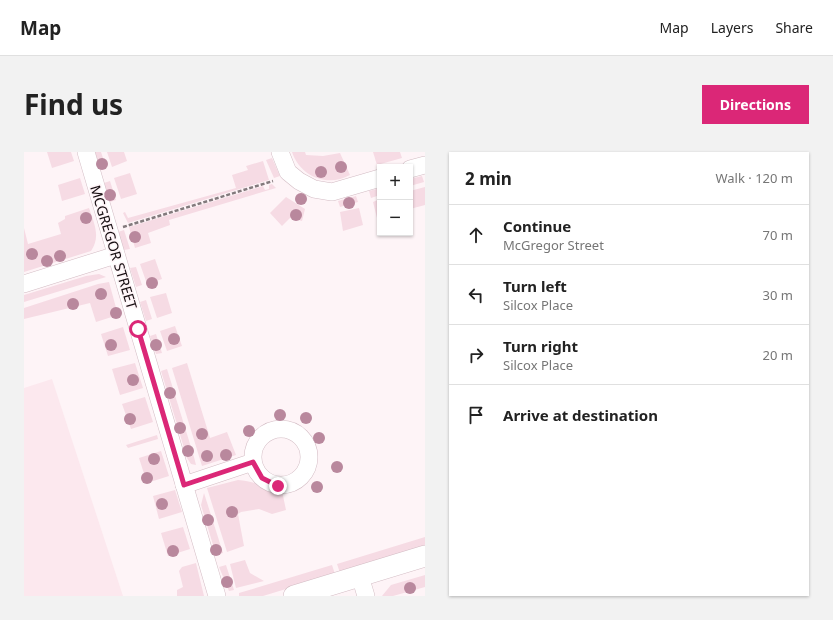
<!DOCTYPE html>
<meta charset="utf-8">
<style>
:root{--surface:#fff;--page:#f2f2f2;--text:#222;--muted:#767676;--line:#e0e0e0;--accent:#db2777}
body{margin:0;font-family:"Noto Sans",sans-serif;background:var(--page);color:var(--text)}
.controls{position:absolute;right:12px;top:12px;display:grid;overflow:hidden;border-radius:0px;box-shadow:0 1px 3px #0004}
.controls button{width:36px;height:36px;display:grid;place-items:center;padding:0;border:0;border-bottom:1px solid var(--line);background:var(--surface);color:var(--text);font:20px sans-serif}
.stop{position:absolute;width:12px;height:12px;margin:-9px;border:3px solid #db2777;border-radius:50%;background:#fff}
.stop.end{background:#db2777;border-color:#fff;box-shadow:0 1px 4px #0008}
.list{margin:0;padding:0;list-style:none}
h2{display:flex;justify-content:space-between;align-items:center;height:52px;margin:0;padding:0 16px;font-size:17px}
h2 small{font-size:13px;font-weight:400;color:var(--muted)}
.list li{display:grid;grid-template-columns:26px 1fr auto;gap:12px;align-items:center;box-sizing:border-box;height:60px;padding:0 16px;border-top:1px solid var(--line)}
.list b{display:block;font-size:15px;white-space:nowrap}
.list p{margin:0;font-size:13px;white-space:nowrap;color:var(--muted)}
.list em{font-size:13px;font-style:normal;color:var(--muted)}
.icon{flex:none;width:22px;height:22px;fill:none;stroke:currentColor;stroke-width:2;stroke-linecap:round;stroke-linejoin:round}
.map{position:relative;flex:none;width:401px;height:444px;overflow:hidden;border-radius:0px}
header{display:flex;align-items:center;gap:24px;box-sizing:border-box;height:56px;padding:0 20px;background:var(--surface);border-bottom:1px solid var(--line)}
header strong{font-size:19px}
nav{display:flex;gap:22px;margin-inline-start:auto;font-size:14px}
.intro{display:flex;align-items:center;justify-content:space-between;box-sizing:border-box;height:96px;padding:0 24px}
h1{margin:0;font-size:28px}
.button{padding:10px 18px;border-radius:0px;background:var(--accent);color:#fff;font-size:14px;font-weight:700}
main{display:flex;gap:24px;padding:0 24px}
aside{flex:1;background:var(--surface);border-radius:0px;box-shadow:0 1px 3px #0004}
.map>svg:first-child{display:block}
.built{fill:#fce8ee}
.green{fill:#f6dbe4}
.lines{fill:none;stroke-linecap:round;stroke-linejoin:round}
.minor-casing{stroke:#d3bcc4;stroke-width:18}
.tertiary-casing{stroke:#d3bcc4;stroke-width:22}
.path{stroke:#837a7d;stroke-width:2.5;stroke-dasharray:4 2;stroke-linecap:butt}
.minor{stroke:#fff;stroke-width:17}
.tertiary{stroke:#fff;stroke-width:21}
.tree{fill:#b9889d}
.route{stroke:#db2777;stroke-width:5}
.labels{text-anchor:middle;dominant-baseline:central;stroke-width:3;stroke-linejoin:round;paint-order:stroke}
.street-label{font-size:14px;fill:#150d10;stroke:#fef4f7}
</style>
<header>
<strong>Map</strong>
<nav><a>Map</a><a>Layers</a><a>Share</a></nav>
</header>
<div class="intro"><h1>Find us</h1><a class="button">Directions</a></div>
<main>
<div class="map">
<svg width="401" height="444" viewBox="0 0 401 444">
<rect width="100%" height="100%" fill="#fef4f7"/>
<polygon class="built" points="28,227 99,444 0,444 0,236"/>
<g class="green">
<polygon points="23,0 47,0 50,9 28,16"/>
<polygon points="71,0 77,0 82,15 76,17"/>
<polygon points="83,0 100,0 103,9 88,15"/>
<path d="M268 0H281L282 3 299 4 316 1 326 23C303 36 276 24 268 0Z"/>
<polygon points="349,0 376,0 378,6 353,13"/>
<polygon points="248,6 256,24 250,26 242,8"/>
<polygon points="239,9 245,28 104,71 99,61 101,60 104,66 212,36 208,23 224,18 222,14"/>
<polygon points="106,21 113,42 97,47 90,26"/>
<polygon points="398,24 400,30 386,34 386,27"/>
<polygon points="56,26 61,42 38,49 34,33"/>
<polygon points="86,29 92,48 86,50 80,31"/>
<polygon points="248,32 252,36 145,68 146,73 124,81 127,91 111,96 105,75 239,34 241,38 245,37 245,33"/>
<polygon points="401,35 401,53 386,57 386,39"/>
<polygon points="356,36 356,43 347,46 345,39"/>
<polygon points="332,44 334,50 316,55 314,49"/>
<polygon points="262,45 281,57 278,69 266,66 258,74 246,61"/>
<polygon points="356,47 356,65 353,66 349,50"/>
<path d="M65 56C70 71 77 85 67 99L0 120V76L4 92 37 82 34 71 41 67V64Z"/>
<polygon points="335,56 339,73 319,79 316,60"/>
<polygon points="100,78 106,97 100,98 94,80"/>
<polygon points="131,107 138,127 123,132 116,112"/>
<polygon points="112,115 118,133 112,135 106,116"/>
<polygon points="75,122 82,125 0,150 0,143 62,124"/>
<polygon points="85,130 94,163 72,170 66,151 0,167 0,156 74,132"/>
<polygon points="142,141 148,161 133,166 126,145"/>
<polygon points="122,148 128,167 122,169 116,150"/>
<polygon points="151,174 158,194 143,199 136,179"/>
<polygon points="99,175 106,198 84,204 77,182"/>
<polygon points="132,182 138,201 132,202 126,184"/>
<polygon points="111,211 119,236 96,243 88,217"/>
<polygon points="163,211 186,286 203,280 212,303 178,314 148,216"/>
<polygon points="143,217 170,305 172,313 167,312 163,306 137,219"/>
<polygon points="121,245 129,270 107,277 98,252"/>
<polygon points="133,283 134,287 104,296 102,293"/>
<polygon points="137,299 145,324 123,331 115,306"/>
<path d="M214 328C230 329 241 336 258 339L262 358 248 362 235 357 217 360 214 362 220 394 203 400 183 336Z"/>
<polygon points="151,338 158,360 135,367 129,344"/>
<polygon points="180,341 199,401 192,403 177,353"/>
<polygon points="159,375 166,397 144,404 137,381"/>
<polygon points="401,385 401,396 316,421 313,412"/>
<polygon points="221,408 226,421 240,429 212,436 206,412"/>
<polygon points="172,411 180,444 153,444 153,438 159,435 155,419 158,415"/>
<polygon points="202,413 210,438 205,439 195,415"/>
<polygon points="308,413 311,422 239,444 215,444 215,441"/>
<polygon points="401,423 401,435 369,444 358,444 367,433"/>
</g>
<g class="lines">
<defs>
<g id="minor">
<polyline points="62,0 193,444"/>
<polyline points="256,0 264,20 275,29 290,37 308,40 356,26"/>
<polyline points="386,17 401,13"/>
<polyline points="0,132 92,103"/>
<circle cx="257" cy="305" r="28"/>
<polyline points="160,333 229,310"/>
<polyline points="336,424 342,444"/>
</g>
<polyline id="tertiary" points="270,444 401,404"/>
</defs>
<use href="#minor" class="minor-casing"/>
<use href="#tertiary" class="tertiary-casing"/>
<polyline class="path" points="99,75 249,29"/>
<use href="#minor" class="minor"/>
<use href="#tertiary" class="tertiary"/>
</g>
<g class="tree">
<circle cx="78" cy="12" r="6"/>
<circle cx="317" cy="15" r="6"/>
<circle cx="297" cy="20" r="6"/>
<circle cx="86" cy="43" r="6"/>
<circle cx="277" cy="47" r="6"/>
<circle cx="325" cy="51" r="6"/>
<circle cx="272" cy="63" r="6"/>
<circle cx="62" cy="66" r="6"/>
<circle cx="111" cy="85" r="6"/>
<circle cx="8" cy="102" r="6"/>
<circle cx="36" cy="104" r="6"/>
<circle cx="23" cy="109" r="6"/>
<circle cx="128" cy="131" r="6"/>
<circle cx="77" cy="142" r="6"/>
<circle cx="49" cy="152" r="6"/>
<circle cx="92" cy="161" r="6"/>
<circle cx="150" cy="187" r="6"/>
<circle cx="87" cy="193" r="6"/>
<circle cx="132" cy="193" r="6"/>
<circle cx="109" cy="228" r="6"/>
<circle cx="146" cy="241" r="6"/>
<circle cx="256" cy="263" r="6"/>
<circle cx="282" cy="266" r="6"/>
<circle cx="106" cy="267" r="6"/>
<circle cx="156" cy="276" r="6"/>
<circle cx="225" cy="279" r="6"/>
<circle cx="178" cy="282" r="6"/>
<circle cx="295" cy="286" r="6"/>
<circle cx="164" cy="299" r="6"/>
<circle cx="202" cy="303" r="6"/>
<circle cx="183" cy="304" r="6"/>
<circle cx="130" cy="307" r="6"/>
<circle cx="313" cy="315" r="6"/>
<circle cx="123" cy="326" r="6"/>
<circle cx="293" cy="335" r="6"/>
<circle cx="138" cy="352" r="6"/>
<circle cx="208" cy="360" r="6"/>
<circle cx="184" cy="368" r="6"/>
<circle cx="192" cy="398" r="6"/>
<circle cx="149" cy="399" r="6"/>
<circle cx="203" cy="430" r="6"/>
<circle cx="386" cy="436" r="6"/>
</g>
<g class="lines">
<polyline class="route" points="114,177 160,333 229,310 238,326 254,334"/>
</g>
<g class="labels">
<g class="street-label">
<text transform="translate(90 95) rotate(73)">MCGREGOR STREET</text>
</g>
</g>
</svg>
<div class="controls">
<button>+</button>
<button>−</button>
</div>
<div class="stop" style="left:114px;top:177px"></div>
<div class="stop end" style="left:254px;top:334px"></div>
</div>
<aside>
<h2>2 min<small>Walk · 120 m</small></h2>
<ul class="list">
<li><svg class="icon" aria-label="ahead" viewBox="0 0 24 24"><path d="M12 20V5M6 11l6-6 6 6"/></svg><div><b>Continue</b><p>McGregor Street</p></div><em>70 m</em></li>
<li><svg class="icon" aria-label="left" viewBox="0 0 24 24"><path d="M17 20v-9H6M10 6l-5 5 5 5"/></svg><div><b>Turn left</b><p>Silcox Place</p></div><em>30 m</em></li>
<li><svg class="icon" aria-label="right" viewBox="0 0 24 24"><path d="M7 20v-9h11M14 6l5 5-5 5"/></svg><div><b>Turn right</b><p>Silcox Place</p></div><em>20 m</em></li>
<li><svg class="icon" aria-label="arrive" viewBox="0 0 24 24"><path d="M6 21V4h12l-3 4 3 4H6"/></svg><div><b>Arrive at destination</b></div></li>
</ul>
</aside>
</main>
